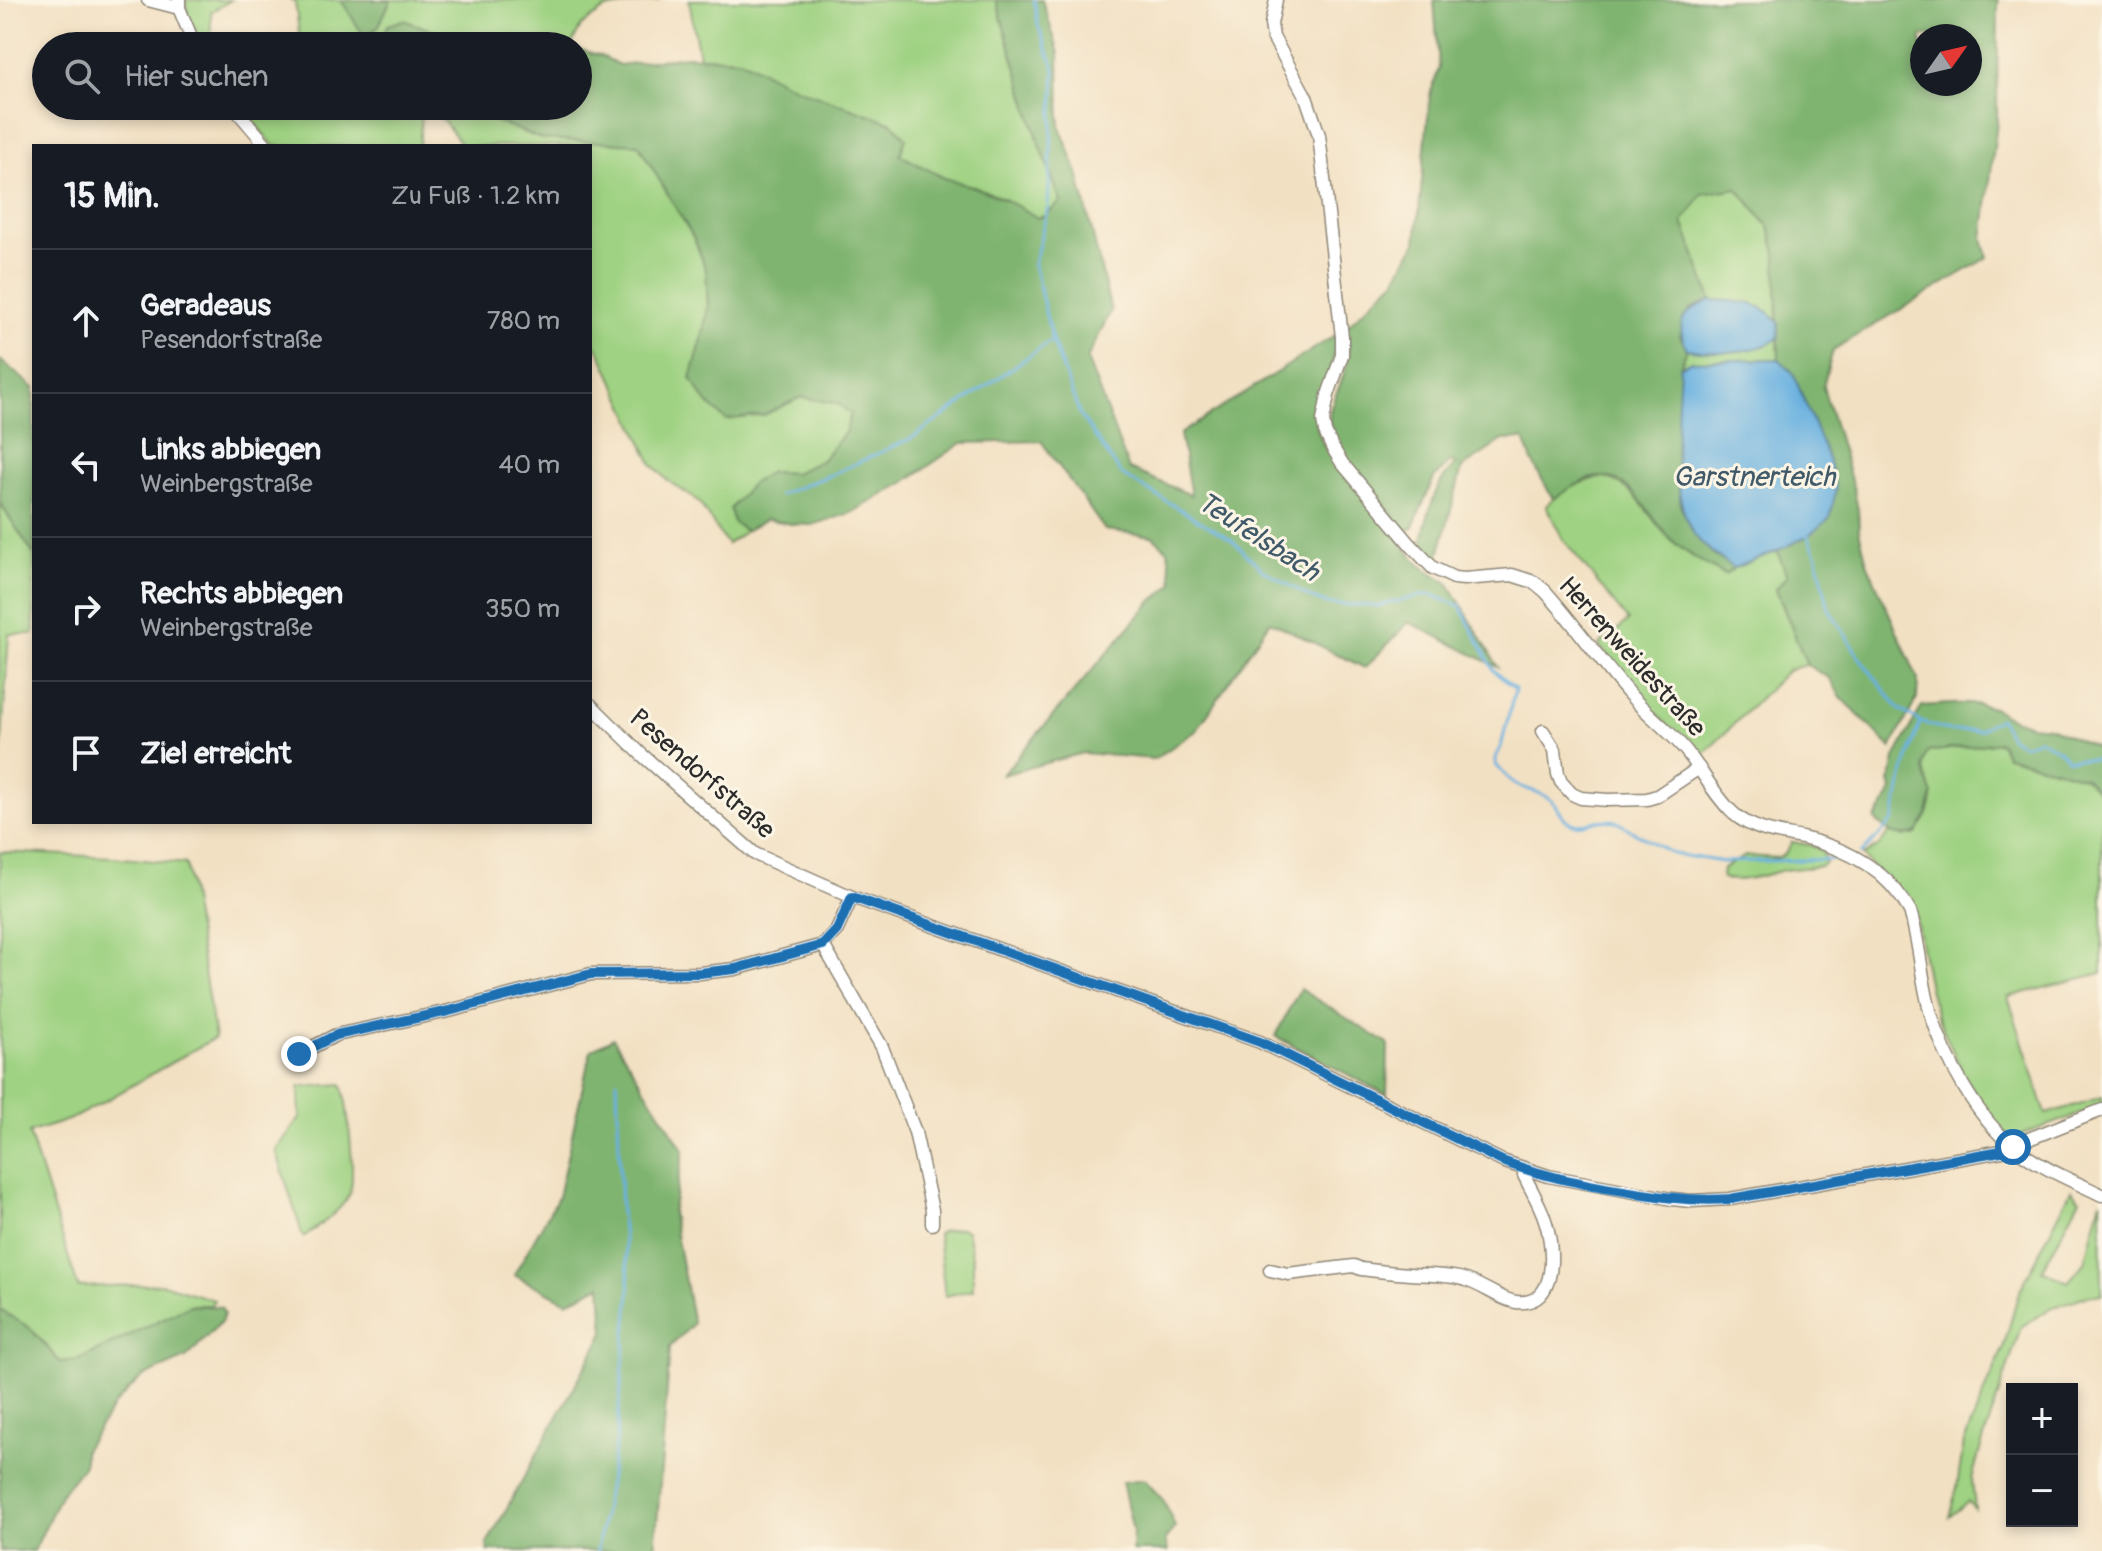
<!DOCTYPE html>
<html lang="de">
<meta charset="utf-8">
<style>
:root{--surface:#171b24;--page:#242831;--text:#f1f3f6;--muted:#9ea1a6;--line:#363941}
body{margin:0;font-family:Pangolin,sans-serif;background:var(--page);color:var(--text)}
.controls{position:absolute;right:24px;bottom:24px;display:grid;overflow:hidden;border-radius:0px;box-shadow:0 4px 12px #0003}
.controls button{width:72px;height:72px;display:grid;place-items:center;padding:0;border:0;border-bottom:2px solid var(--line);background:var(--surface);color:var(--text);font:40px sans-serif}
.compass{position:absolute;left:1910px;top:24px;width:72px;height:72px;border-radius:50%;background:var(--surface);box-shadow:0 4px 12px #0003;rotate:56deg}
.stop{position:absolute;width:24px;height:24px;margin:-18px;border:6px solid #1f6fb2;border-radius:50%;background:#fff}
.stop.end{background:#1f6fb2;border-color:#fff;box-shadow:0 2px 8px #0008}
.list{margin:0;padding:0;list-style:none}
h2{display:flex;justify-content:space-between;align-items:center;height:104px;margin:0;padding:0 32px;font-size:34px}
h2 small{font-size:26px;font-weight:400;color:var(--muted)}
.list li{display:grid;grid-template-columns:52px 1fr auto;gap:24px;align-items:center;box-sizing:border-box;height:144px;padding:0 32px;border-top:2px solid var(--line)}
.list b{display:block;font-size:30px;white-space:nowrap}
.list p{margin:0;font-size:26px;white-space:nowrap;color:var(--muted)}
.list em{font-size:26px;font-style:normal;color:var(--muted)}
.icon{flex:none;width:44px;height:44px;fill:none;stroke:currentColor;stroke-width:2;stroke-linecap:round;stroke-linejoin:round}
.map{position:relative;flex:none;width:2102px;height:1551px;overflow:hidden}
.search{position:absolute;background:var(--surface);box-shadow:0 4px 12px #0003;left:32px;top:32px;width:560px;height:88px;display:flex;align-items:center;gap:20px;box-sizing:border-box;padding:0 28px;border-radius:44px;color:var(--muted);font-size:30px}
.panel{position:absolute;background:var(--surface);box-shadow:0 4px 12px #0003;left:32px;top:144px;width:560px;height:680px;border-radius:0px}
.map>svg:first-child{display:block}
.green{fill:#9fd282;stroke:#657e56;stroke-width:2}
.forest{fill:#7fb470;stroke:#55704e;stroke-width:2;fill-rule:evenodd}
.water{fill:#69b1e0;stroke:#4a6e86;stroke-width:2}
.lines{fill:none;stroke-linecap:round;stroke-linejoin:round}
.stream{stroke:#69b1e0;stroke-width:3}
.street-casing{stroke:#8e8676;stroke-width:15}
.street{stroke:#fff;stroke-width:12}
.route{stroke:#1f6fb2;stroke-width:10}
.labels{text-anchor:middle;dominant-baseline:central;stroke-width:6;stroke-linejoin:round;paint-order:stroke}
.street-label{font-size:26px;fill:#2b2b2b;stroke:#fcf5e5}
.water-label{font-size:28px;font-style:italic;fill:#415a6a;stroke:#fcf5e5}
</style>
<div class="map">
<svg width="2102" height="1551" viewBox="0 0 2102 1551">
<rect width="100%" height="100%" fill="#fcf5e5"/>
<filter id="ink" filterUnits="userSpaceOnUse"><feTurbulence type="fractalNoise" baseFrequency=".0125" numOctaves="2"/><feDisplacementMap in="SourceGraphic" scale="16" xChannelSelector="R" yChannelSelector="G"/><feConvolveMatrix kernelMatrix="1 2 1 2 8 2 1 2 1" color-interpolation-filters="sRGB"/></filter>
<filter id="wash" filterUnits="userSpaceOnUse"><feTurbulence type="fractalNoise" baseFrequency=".006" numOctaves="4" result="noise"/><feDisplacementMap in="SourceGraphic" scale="32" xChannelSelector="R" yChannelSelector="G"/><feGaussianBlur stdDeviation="1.8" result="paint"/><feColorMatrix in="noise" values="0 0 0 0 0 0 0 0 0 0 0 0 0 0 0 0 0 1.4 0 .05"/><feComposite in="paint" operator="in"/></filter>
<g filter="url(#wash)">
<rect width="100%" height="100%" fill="#f2e0c2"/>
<g class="green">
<path d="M185 0H231L211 12V46H201C193 33 186 16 185 0Z"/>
<polygon points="290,0 341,0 371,34 378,27 391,0 660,0 605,9 581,26 571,46 549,40 525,39 509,46 476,46 403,20 383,33 386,46 301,46 295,2"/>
<polygon points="689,0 996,0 1038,139 1061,202 1044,216 1038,218 1006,200 975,187 944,178 900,155 793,87 740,59 699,57"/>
<polygon points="247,106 457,106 541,139 638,143 695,240 706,270 708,308 702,339 764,415 801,397 839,404 852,414 845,433 821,461 794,473 770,472 734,523 746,531 727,544 698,501 667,480 652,464 601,354 590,336 590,146 462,146 444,121 428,108 422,115 419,146 274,146 242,109"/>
<path d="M1737 188 1769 227 1776 252 1779 323C1763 300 1736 302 1711 300L1683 222 1701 194Z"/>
<path d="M1778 338 1779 359 1691 361 1680 367 1687 349C1711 354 1759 354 1778 338Z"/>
<path d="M1604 477C1640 488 1647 518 1672 541 1688 555 1707 566 1725 575L1734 568 1777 551 1787 575 1776 590 1807 665 1789 669 1699 759 1632 688 1599 645 1628 621 1563 539 1546 506C1561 491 1583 480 1604 477Z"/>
<polygon points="0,503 34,555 34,634 9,634 0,768"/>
<path d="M2000 742 2006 756 2084 777 2102 795V973L2008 997 2046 1114 2102 1097V1106L2018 1136 2008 1135 1998 1126 1964 1076 1937 1016 1929 988 1915 914 1863 856 1879 846 1889 833 1903 836 1916 834C1922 823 1932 810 1932 797 1932 779 1917 775 1927 752Z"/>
<path d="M1792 842C1807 845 1824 844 1826 862L1822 866C1810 868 1796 868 1784 870 1768 874 1738 884 1722 878L1723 868 1746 856 1778 858 1785 854Z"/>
<path d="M0 852 111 857 186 864 215 1038C168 1063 123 1093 75 1117 60 1124 44 1127 29 1133L78 1287 163 1284 214 1300 211 1305H190L79 1360 60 1362 30 1328 0 1310Z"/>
<path d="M342 1084C347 1102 357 1181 349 1195 339 1213 319 1226 303 1237L276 1150 300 1118 299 1087Z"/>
<polygon points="2071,1190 2080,1199 2042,1270 2068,1282 2085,1262 2101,1200 2102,1294 2086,1296 2051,1308 2021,1327 1981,1447 1972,1479 1975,1509 1968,1502 1949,1517 1957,1487 1964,1442 2003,1349 2018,1295"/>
<polygon points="960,1228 967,1230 973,1261 973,1290 945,1296 938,1234 942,1231"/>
</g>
<g class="forest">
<polygon points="341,0 391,0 378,27 367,34 362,33"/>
<polygon points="996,0 1042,0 1059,53 1060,127 1078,173 1111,311 1087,359 1129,469 1191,495 1180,434 1337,334 1331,371 1318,402 1316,415 1318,430 1324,446 1339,469 1420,565 1449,584 1498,667 1409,622 1365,668 1270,621 1196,731 1154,759 1083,753 1002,775 1150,603 1173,584 1168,550 1152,536 1105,530 1041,441 962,443 902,484 851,513 812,525 791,524 766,519 746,531 734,523 730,509 751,484 770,472 794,473 821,461 845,433 851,414 839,404 801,397 764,415 726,420 706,402 691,378 702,339 708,308 706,270 695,240 638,144 541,139 457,106 578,106 578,49 602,56 619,65 686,56 740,59 793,87 893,123 906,138 900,155 944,178 975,187 1006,200 1038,218 1044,216 1061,202 1038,139"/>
<path d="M1434 0H1998L1997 122 1983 239 1988 257 1833 350 1823 387 1854 490 1858 510 1859 531 1867 563 1918 679 1917 698 1891 748 1841 697 1829 678 1807 665 1776 589 1787 575 1777 551 1808 536 1836 489 1828 459 1793 373 1779 359 1776 252 1769 227 1737 188 1702 194 1683 222 1711 300 1690 309 1680 336 1687 349 1680 367 1677 461 1681 507 1695 535 1715 556 1734 568 1726 575C1707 566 1690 556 1674 542 1652 524 1635 478 1603 477 1585 476 1568 491 1553 499L1532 461 1524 439 1503 440 1462 468 1437 563C1431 558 1426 555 1424 548 1421 538 1424 532 1426 522 1434 497 1436 483 1456 464L1451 461 1434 478 1412 529 1405 530 1341 453C1318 411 1334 408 1345 370 1350 355 1349 341 1347 326L1395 280 1416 243 1430 95 1439 68ZM1922 36H1970V84H1922Z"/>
<polygon points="403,20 476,46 386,46 385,36 383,34 388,25"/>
<polygon points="0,360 34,388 34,555 0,503"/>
<path d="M1951 704H1978L1994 708 2006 716 2030 725 2049 727 2102 750V795L2084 777 2006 756 2000 742 1928 752C1920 767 1926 779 1933 794L1928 814 1916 834C1895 838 1889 833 1875 820L1890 795 1892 789 1890 782 1895 758 1922 706Z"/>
<polygon points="1300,989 1388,1044 1387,1095 1275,1036"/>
<polygon points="613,1038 684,1151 672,1213 693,1324 670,1347 655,1551 488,1551 487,1544 604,1333 601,1285 567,1302 514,1275 558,1197 591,1050"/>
<polygon points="190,1305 221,1307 224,1313 221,1322 186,1358 142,1377 114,1405 84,1450 84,1465 60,1495 34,1551 0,1551 0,1310 30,1328 60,1362 79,1360"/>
<polygon points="1144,1479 1164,1501 1175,1527 1165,1540 1168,1551 1132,1551 1133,1531 1122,1482"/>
</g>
<g class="water">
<path d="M1711 300C1738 302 1762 299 1779 323L1778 338C1759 354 1711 354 1687 349 1673 320 1685 311 1711 300Z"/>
<path d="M1779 359 1793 373 1828 459 1836 489 1830 518 1808 536 1777 551 1734 568C1720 559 1707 550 1696 537 1667 499 1678 413 1680 367L1691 361Z"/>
</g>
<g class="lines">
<g class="stream">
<path d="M1034 0 1038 25 1055 70 1048 207 1034 264 1052 340 1080 415 1122 475 1232 540 1263 570 1310 597 1328 604 1377 606 1429 594 1460 606 1494 671 1515 689 1501 747 1496 757V765C1502 772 1511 782 1520 786 1530 791 1541 792 1550 799 1558 805 1561 819 1571 823 1583 828 1598 817 1615 821L1673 854 1724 862 1847 859"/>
<polyline points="779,495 833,474 912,438 1052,340"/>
<polyline points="1808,536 1817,557 1829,609 1862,661 1899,709 1920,722 1950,731 1980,730 1999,718 2010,737 2024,745 2039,739 2059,750 2068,759 2102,759"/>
<polyline points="1861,854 1893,821 1905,767 1920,722"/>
<polyline points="597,1551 616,1442 630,1288 621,1212 617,1081"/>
</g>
</g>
</g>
<g filter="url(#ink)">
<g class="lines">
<defs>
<g id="street">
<polyline points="148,0 179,8"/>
<polyline points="179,0 179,8 195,46"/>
<path d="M1276 0 1271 24 1273 37 1306 97 1319 135 1342 337V355L1328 395 1323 421 1325 432 1332 447 1342 463 1410 544 1433 568 1454 578 1464 579 1512 575 1534 582 1545 591C1575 624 1600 661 1630 695 1646 713 1666 728 1682 746 1701 767 1713 795 1734 814 1754 831 1778 833 1802 838 1847 848 1887 870 1910 911 1920 944 1921 980 1931 1014 1945 1059 1977 1119 2015 1148 2041 1168 2073 1181 2102 1195"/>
<polyline points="233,106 267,146"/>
<polyline points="590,704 641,754 755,854 852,897 1260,1042 1502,1161 1548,1176 1672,1199 1691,1201 1730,1199 2007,1150 2026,1140 2102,1110"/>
<polyline points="1543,731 1555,750 1558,774 1561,782 1572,794 1581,798 1608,800 1647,799 1657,796 1699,768"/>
<polyline points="823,945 882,1047 915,1132 932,1210 932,1224"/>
<polyline points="299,1054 336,1035 449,1011 591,974 700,973 735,969 823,945 837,930 852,897"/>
<path d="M1270 1270 1288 1274 1354 1266 1361 1269C1377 1271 1394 1273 1410 1274 1427 1275 1443 1275 1459 1278 1480 1282 1499 1300 1516 1302 1559 1307 1554 1246 1545 1220 1540 1204 1531 1190 1524 1175L1525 1170"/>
</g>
</defs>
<use href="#street" class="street-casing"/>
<use href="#street" class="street"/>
</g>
</g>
<g class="lines" filter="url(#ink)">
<path class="route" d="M299 1054 336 1035 449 1011 591 974 700 973 735 969 823 945 837 930 852 897 1260 1042 1502 1161C1536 1174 1570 1181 1605 1188 1647 1195 1687 1202 1730 1199L2001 1151 2013 1147"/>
</g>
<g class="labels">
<g class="street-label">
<text transform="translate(1632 657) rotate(48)">Herrenweidestraße</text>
<text transform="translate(702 774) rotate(41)">Pesendorfstraße</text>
</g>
<g class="water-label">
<text x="1754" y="477">Garstnerteich</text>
<text transform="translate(1258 537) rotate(33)">Teufelsbach</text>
</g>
</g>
</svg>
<div class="controls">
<button>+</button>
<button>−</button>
</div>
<svg class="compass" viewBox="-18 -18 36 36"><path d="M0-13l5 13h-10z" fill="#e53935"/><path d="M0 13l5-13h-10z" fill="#9ea1a6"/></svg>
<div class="stop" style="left:2013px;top:1147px"></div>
<div class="stop end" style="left:299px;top:1054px"></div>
<div class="search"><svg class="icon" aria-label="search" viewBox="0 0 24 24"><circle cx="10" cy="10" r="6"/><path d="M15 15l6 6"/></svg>Hier suchen</div>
<section class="panel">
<h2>15 Min.<small>Zu Fuß · 1.2 km</small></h2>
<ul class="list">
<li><svg class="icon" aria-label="ahead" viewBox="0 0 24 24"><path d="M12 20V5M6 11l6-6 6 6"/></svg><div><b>Geradeaus</b><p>Pesendorfstraße</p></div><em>780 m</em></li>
<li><svg class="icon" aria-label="left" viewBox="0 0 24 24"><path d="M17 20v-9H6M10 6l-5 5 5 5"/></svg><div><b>Links abbiegen</b><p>Weinbergstraße</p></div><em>40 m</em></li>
<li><svg class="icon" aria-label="right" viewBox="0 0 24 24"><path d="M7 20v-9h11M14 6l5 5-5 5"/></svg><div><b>Rechts abbiegen</b><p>Weinbergstraße</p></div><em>350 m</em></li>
<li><svg class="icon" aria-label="arrive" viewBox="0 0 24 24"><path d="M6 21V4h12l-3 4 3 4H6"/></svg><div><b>Ziel erreicht</b></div></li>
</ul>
</section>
</div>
